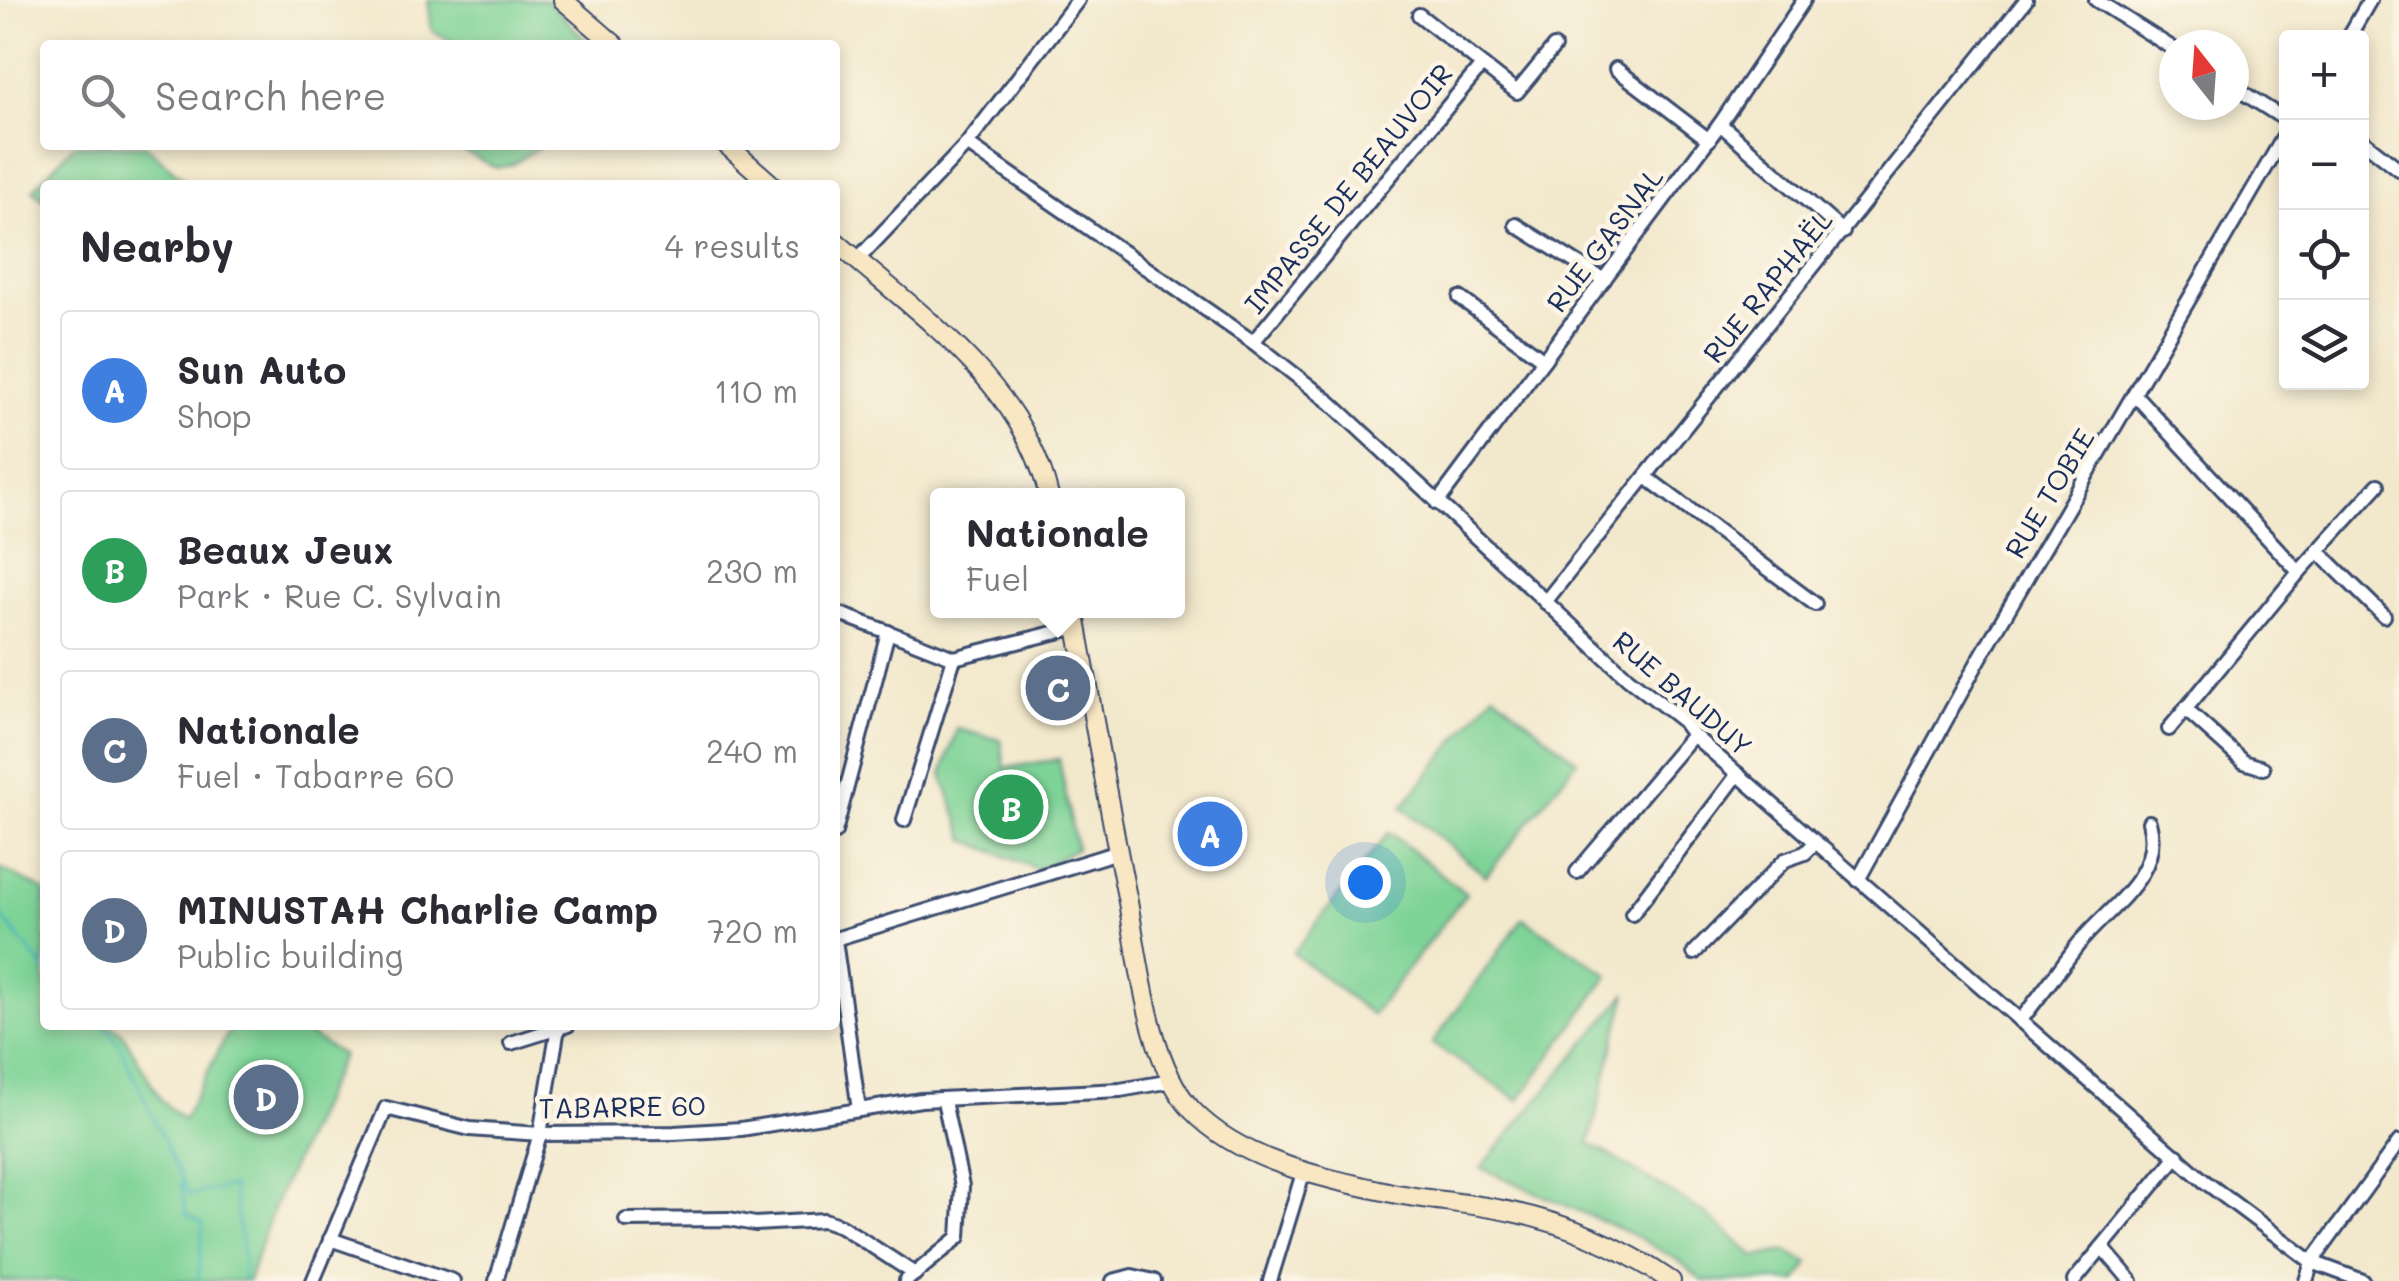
<!DOCTYPE html>
<meta charset="utf-8">
<style>
:root{--surface:#fff;--page:#f2f2f3;--text:#2b2b33;--muted:#7c7c81;--line:#e1e1e2;--accent:#7c3aed}
body{margin:0;font-family:Mali,sans-serif;background:var(--page);color:var(--text)}
.controls{position:absolute;right:30px;top:30px;display:grid;overflow:hidden;border-radius:10px;box-shadow:0 5px 15px #0003}
.controls button{width:90px;height:90px;display:grid;place-items:center;padding:0;border:0;border-bottom:2px solid var(--line);background:var(--surface);color:var(--text);font:50px sans-serif}
.compass{position:absolute;left:2159px;top:30px;width:90px;height:90px;border-radius:50%;background:var(--surface);box-shadow:0 5px 15px #0003;rotate:343deg}
.you{position:absolute;left:1365px;top:882px;width:35px;height:35px;margin:-25px;border:8px solid #fff;border-radius:50%;background:#1a73e8;box-shadow:0 0 0 15px #1a73e833}
.badge{display:grid;place-items:center;width:65px;height:65px;border-radius:50%;background:var(--accent);color:#fff;font-size:32px;font-weight:700}
.pin{position:absolute;translate:-50% -50%;border:5px solid #fff;box-shadow:0 2px 10px #0006}
.popup{position:absolute;left:930px;top:488px;width:255px;height:130px;box-sizing:border-box;display:grid;place-content:center;border-radius:10px;background:var(--surface);filter:drop-shadow(0 2px 8px #0005);font-size:32px;white-space:nowrap;color:var(--muted)}
.popup b{font-size:38px;color:var(--text)}
.popup::after{content:'';position:absolute;left:50%;top:100%;margin-left:-20px;border:20px solid transparent;border-top-color:var(--surface)}
.list{margin:0;padding:0;list-style:none}
h2{display:flex;justify-content:space-between;align-items:center;height:130px;margin:0;padding:0 40px;font-size:42px}
h2 small{font-size:32px;font-weight:400;color:var(--muted)}
.list li{display:grid;grid-template-columns:65px 1fr auto;gap:30px;align-items:center;box-sizing:border-box;height:160px;margin:0 20px 20px;padding:0 20px;border:2px solid var(--line);border-radius:10px}
.list b{display:block;font-size:38px;white-space:nowrap}
.list p{margin:0;font-size:32px;white-space:nowrap;color:var(--muted)}
.list em{font-size:32px;font-style:normal;color:var(--muted)}
.icon{flex:none;width:55px;height:55px;fill:none;stroke:currentColor;stroke-width:2;stroke-linecap:round;stroke-linejoin:round}
.map{position:relative;flex:none;width:2399px;height:1281px;overflow:hidden}
.search{position:absolute;background:var(--surface);box-shadow:0 5px 15px #0003;left:40px;top:40px;width:800px;height:110px;display:flex;align-items:center;gap:25px;box-sizing:border-box;padding:0 35px;border-radius:10px;color:var(--muted);font-size:38px}
.panel{position:absolute;background:var(--surface);box-shadow:0 5px 15px #0003;left:40px;top:180px;width:800px;height:850px;border-radius:10px}
.map>svg:first-child{display:block}
.green{fill:#7ed397;stroke:#4c817a;stroke-width:2.5}
.lines{fill:none;stroke-linecap:round;stroke-linejoin:round}
.stream{stroke:#45b4bf;stroke-width:2.5}
.street-casing{stroke:#3b4b6e;stroke-width:18}
.secondary-casing{stroke:#3b4b6e;stroke-width:22}
.street{stroke:#fff;stroke-width:12}
.secondary{stroke:#f9e7c3;stroke-width:18}
.labels{text-anchor:middle;dominant-baseline:central;stroke-width:9;stroke-linejoin:round;paint-order:stroke}
.street-label{font-size:28px;fill:#1b2f5e;stroke:#fcf5e5}
</style>
<div class="map">
<svg width="2399" height="1281" viewBox="0 0 2399 1281">
<rect width="100%" height="100%" fill="#fcf5e5"/>
<filter id="ink" filterUnits="userSpaceOnUse"><feTurbulence type="fractalNoise" baseFrequency=".01" numOctaves="2"/><feDisplacementMap in="SourceGraphic" scale="20" xChannelSelector="R" yChannelSelector="G"/><feConvolveMatrix kernelMatrix="1 2 1 2 8 2 1 2 1" color-interpolation-filters="sRGB"/></filter>
<filter id="wash" filterUnits="userSpaceOnUse"><feTurbulence type="fractalNoise" baseFrequency=".0048" numOctaves="4" result="noise"/><feDisplacementMap in="SourceGraphic" scale="40" xChannelSelector="R" yChannelSelector="G"/><feGaussianBlur stdDeviation="2.25" result="paint"/><feColorMatrix in="noise" values="0 0 0 0 0 0 0 0 0 0 0 0 0 0 0 0 0 1.4 0 .05"/><feComposite in="paint" operator="in"/></filter>
<g filter="url(#wash)">
<rect width="100%" height="100%" fill="#f2e8cc"/>
<g class="green">
<polygon points="428,0 547,0 591,45 457,45 431,29"/>
<polygon points="74,145 145,145 190,185 45,185 45,201 33,190"/>
<polygon points="464,145 542,145 513,164 497,168 465,152"/>
<polygon points="1494,693 1577,761 1486,876 1402,807"/>
<polygon points="957,729 1001,740 1005,768 1059,759 1076,848 1039,870 966,840 942,775"/>
<polygon points="1389,832 1466,894 1372,1015 1293,953"/>
<polygon points="0,868 45,891 45,1025 111,1025 123,1034 161,1100 183,1120 232,1025 293,1025 342,1055 274,1206 248,1281 0,1281"/>
<polygon points="1523,918 1609,975 1519,1100 1432,1044"/>
<polygon points="1627,993 1589,1143 1706,1214 1755,1257 1785,1251 1809,1263 1797,1281 1703,1281 1678,1260 1629,1233 1481,1168"/>
</g>
<g class="lines">
<g class="stream">
<polyline points="0,914 45,970"/>
<polyline points="104,1025 119,1044 189,1195 232,1186 244,1258 243,1281"/>
<polyline points="181,1184 186,1214 203,1223 198,1281"/>
</g>
</g>
</g>
<g filter="url(#ink)">
<g class="lines">
<defs>
<g id="street">
<polyline points="2096,0 2174,49"/>
<polyline points="1419,15 1517,92 1554,47"/>
<polyline points="2348,38 2370,0"/>
<polyline points="1616,69 1709,140"/>
<polyline points="2234,87 2286,120"/>
<polyline points="1720,124 1843,232"/>
<polyline points="2362,140 2399,169"/>
<polyline points="967,144 1253,342 1331,403 1628,678 1683,721 1693,735 2204,1181 2312,1262 2363,1281"/>
<polyline points="1516,225 1604,280"/>
<polyline points="857,260 967,144 1078,0"/>
<polyline points="1460,298 1544,360"/>
<polyline points="1253,342 1482,65"/>
<polyline points="2136,396 2299,572"/>
<polyline points="1646,477 1815,604"/>
<polyline points="1437,503 1720,124 1804,0"/>
<polyline points="2318,551 2384,616"/>
<polyline points="1545,602 2026,0"/>
<polyline points="835,612 888,632"/>
<polyline points="2185,709 2244,762 2263,768"/>
<polyline points="2169,729 2299,572 2378,485"/>
<polyline points="904,820 954,658"/>
<polyline points="835,832 888,632 954,658 1077,627"/>
<polyline points="1577,872 1693,735"/>
<polyline points="1858,880 1980,658 2286,133"/>
<polyline points="1632,914 1738,774"/>
<polyline points="835,939 1118,852"/>
<polyline points="835,940 859,1110"/>
<polyline points="1694,953 1785,860 1805,853 1815,843"/>
<path d="M2020 1021C2040 996 2058 971 2077 946 2105 909 2165 876 2149 822"/>
<polyline points="511,1043 568,1025"/>
<polyline points="626,1220 729,1219 755,1224 824,1220 841,1226 915,1274"/>
<polyline points="330,1239 453,1281"/>
<polyline points="2102,1247 2131,1281"/>
<polyline points="313,1281 386,1108 470,1129 540,1134 674,1133 741,1129 921,1100 1120,1090 1172,1081"/>
<polyline points="496,1281 540,1134 558,1028"/>
<polyline points="906,1281 959,1237 962,1186 944,1101"/>
<polyline points="1113,1281 1132,1276 1154,1281"/>
<polyline points="1270,1281 1304,1170"/>
<polyline points="2074,1281 2177,1156"/>
<polyline points="2306,1281 2312,1262 2399,1142"/>
</g>
<g id="secondary">
<polyline points="563,0 615,45"/>
<polyline points="727,145 772,185"/>
<path d="M835 241C918 314 1022 382 1049 496"/>
<path d="M1074 610C1092 707 1108 805 1128 902 1139 962 1149 1064 1192 1110 1241 1162 1325 1178 1392 1193 1432 1201 1473 1203 1512 1212 1569 1224 1623 1248 1671 1281"/>
</g>
</defs>
<use href="#street" class="street-casing"/>
<use href="#secondary" class="secondary-casing"/>
<use href="#street" class="street"/>
<use href="#secondary" class="secondary"/>
</g>
</g>
<g class="labels">
<g class="street-label">
<text transform="translate(1348 188) rotate(-51)">IMPASSE DE BEAUVOIR</text>
<text transform="translate(1604 239) rotate(-53)">RUE GASNAL</text>
<text transform="translate(1767 286) rotate(-51)">RUE RAPHAËL</text>
<text transform="translate(2049 493) rotate(-59)">RUE TOBIE</text>
<text transform="translate(1683 693) rotate(41)">RUE BAUDUY</text>
<text transform="translate(622 1106) rotate(-1)">TABARRE 60</text>
</g>
</g>
</svg>
<div class="controls">
<button>+</button>
<button>−</button>
<button><svg class="icon" aria-label="locate" viewBox="0 0 24 24"><circle cx="12" cy="12" r="6"/><path d="M12 2v4M12 18v4M2 12h4M18 12h4"/></svg></button>
<button><svg class="icon" aria-label="layers" viewBox="0 0 24 24"><path d="M12 4l9 5-9 5-9-5zM3 14l9 5 9-5"/></svg></button>
</div>
<svg class="compass" viewBox="-18 -18 36 36"><path d="M0-13l5 13h-10z" fill="#e53935"/><path d="M0 13l5-13h-10z" fill="#7c7c81"/></svg>
<div class="you"></div>
<div class="pin badge" style="left:1210px;top:834px;background:#3f7fe0">A</div>
<div class="pin badge" style="left:1011px;top:807px;background:#2e9e5b">B</div>
<div class="pin badge" style="left:1058px;top:688px;background:#5c6f8a">C</div>
<div class="popup"><b>Nationale</b>Fuel</div>
<div class="pin badge" style="left:266px;top:1097px;background:#5c6f8a">D</div>
<div class="search"><svg class="icon" aria-label="search" viewBox="0 0 24 24"><circle cx="10" cy="10" r="6"/><path d="M15 15l6 6"/></svg>Search here</div>
<section class="panel">
<h2>Nearby<small>4 results</small></h2>
<ul class="list">
<li><span class="badge" style="background:#3f7fe0">A</span><div><b>Sun Auto</b><p>Shop</p></div><em>110 m</em></li>
<li><span class="badge" style="background:#2e9e5b">B</span><div><b>Beaux Jeux</b><p>Park · Rue C. Sylvain</p></div><em>230 m</em></li>
<li><span class="badge" style="background:#5c6f8a">C</span><div><b>Nationale</b><p>Fuel · Tabarre 60</p></div><em>240 m</em></li>
<li><span class="badge" style="background:#5c6f8a">D</span><div><b>MINUSTAH Charlie Camp</b><p>Public building</p></div><em>720 m</em></li>
</ul>
</section>
</div>
